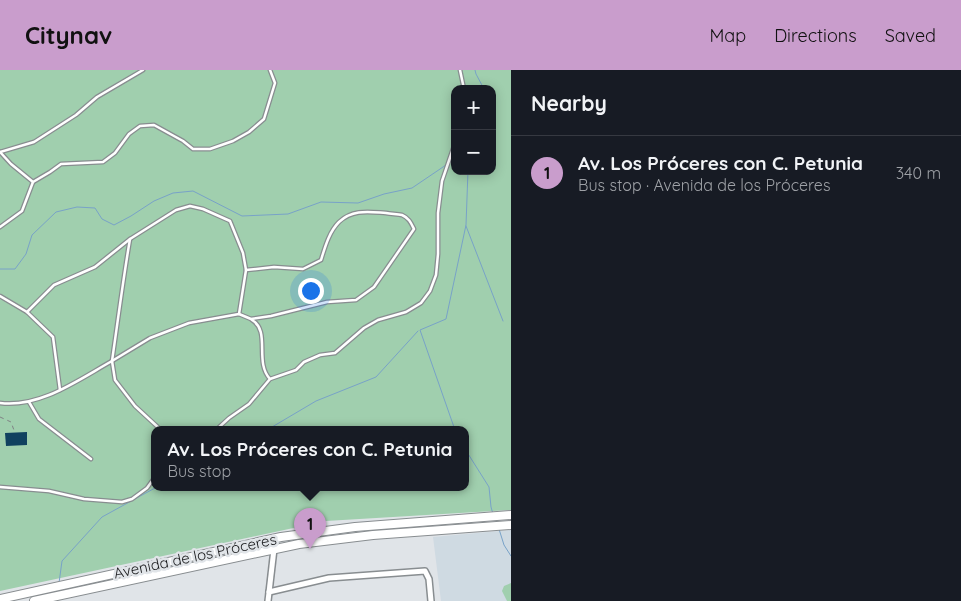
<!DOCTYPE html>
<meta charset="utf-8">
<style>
:root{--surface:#171b24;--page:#242831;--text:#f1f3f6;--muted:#9ea1a6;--line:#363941;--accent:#c99dcc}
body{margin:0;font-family:Quicksand,sans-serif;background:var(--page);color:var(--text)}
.controls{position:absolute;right:15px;top:15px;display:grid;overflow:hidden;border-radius:10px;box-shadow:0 2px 12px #0003}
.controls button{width:45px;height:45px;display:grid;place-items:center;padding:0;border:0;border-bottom:1px solid var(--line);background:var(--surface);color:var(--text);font:25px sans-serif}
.you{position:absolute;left:310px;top:220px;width:18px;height:18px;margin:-12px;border:4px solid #fff;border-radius:50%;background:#1a73e8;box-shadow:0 0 0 8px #1a73e833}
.badge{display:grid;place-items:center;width:32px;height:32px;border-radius:50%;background:var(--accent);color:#111;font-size:16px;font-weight:700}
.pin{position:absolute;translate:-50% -41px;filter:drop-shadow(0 1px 2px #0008)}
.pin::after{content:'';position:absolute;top:26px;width:18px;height:15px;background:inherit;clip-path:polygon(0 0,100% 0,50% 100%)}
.popup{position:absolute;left:151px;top:356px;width:318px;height:65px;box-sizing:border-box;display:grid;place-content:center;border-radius:10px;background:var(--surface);filter:drop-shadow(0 1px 4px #0005);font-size:16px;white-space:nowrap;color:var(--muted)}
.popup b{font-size:19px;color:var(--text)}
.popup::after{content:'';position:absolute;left:50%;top:100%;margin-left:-10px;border:10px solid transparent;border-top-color:var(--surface)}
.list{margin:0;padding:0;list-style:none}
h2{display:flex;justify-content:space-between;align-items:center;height:65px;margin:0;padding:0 20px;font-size:21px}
h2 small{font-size:16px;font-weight:400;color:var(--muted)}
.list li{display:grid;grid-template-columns:32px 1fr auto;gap:15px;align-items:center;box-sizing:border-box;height:75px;padding:0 20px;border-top:1px solid var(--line)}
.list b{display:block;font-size:19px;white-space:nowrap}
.list p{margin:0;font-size:16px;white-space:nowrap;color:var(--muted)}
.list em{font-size:16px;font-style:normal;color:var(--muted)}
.map{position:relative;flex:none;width:511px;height:531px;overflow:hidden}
header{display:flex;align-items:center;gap:30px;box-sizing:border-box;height:70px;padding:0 25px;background:var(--accent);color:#111}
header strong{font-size:24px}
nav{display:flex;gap:28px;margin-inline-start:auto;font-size:18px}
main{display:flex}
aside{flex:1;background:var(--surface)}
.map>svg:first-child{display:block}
.built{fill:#cfdae2}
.green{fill:#a0cfae;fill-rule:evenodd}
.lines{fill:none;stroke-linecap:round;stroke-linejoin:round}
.stream{stroke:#78a2c8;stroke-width:1}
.building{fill:#10415f}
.service-casing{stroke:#888d90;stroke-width:5}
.minor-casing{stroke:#888d90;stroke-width:8}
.primary-casing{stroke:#888d90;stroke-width:10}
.path{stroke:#808285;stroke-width:1;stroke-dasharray:4 4;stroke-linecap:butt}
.service{stroke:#fff;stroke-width:2.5}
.minor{stroke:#fff;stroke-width:5}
.primary{stroke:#fff;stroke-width:8}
.labels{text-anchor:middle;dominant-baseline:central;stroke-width:5;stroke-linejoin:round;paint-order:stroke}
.street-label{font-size:15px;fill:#17181a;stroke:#e0e4e8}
</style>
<header>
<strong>Citynav</strong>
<nav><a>Map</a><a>Directions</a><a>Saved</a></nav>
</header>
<main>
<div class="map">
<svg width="511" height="531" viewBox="0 0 511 531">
<rect width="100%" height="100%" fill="#e0e4e8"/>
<polygon class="built" points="511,460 511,531 441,531 433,467"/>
<g class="green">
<path d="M0 0H511V440L326 451 0 521ZM455 19H492V101H455ZM155 360H465V418H155Z"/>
<polygon points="511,513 511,531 507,531 502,521 504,516"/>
</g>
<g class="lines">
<g class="stream">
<polyline points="475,0 476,4 484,19"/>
<polyline points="466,156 503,251"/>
<polyline points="0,199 15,199 26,184 32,165 56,142 77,137 95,138 102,149 114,155 131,146 154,131 173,123 193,121 242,146 288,144 321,132 358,133 384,124 412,118 446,95"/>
<polyline points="267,360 316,331 376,307 418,261"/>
<polyline points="455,360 420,260 446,249 466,155 468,101"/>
<polyline points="465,379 489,417 491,437 493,444"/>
<polyline points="499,459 504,475 511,486"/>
<polyline points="59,513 62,491 102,447 155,418"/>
</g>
</g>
<polygon class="building" points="27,362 27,375 6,376 5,363"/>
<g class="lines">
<defs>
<g id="service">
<polyline points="460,0 464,19"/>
<polyline points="0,82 34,72 76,45 97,27 143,0"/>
<polyline points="33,112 50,102 61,94 103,92 115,83 129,64 140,56 154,55 183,71 193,79 210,79 233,71 249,62 264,49 275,13 270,0"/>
<polyline points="0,157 22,141 33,112 11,94 0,82"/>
<polyline points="0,226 27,242 53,267 60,320"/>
<path d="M27 242 54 215 95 197 130 169 176 140 190 136 203 139 230 151 243 183 246 200 274 197 303 199 321 190C325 177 329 162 339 152 353 139 369 142 386 143 391 144 397 144 402 145 409 148 411 153 414 159L374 217 356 230 327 232 271 246 251 249 239 244 189 253 150 268 112 291"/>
<polyline points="239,244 246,200"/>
<path d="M252 250C271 261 254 292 270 309"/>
<path d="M112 291C118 250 123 210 130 169"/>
<polyline points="29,332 39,349 91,389"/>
<path d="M0 333C40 338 78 310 112 291L115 310 135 336 161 360"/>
<polyline points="216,360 229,348 249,334 270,309 296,300 304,292 320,285 335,283 364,258 378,250 406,242 421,233 430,221 436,205 438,184 438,143 442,111 455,73"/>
<polyline points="0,417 49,421 84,429 122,432 132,429 147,418 155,407"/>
</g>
<g id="minor">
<polyline points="269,522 329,508 425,501 429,509 431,531"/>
<polyline points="268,531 274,479"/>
</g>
<g id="primary">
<polyline points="0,529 281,467 355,457 511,445"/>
<polyline points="34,531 299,474 373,465 511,455"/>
</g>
</defs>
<use href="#service" class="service-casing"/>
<use href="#minor" class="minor-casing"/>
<use href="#primary" class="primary-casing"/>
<polyline class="path" points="0,347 11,352 15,363"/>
<use href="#service" class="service"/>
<use href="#minor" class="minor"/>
<use href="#primary" class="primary"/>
</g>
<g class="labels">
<g class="street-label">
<text transform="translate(195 486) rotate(-12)">Avenida de los Próceres</text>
</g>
</g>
</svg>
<div class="controls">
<button>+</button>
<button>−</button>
</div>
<div class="you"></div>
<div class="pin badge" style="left:310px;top:479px">1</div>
<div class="popup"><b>Av. Los Próceres con C. Petunia</b>Bus stop</div>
</div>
<aside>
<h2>Nearby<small></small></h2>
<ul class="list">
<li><span class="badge">1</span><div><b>Av. Los Próceres con C. Petunia</b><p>Bus stop · Avenida de los Próceres</p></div><em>340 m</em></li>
</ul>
</aside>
</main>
